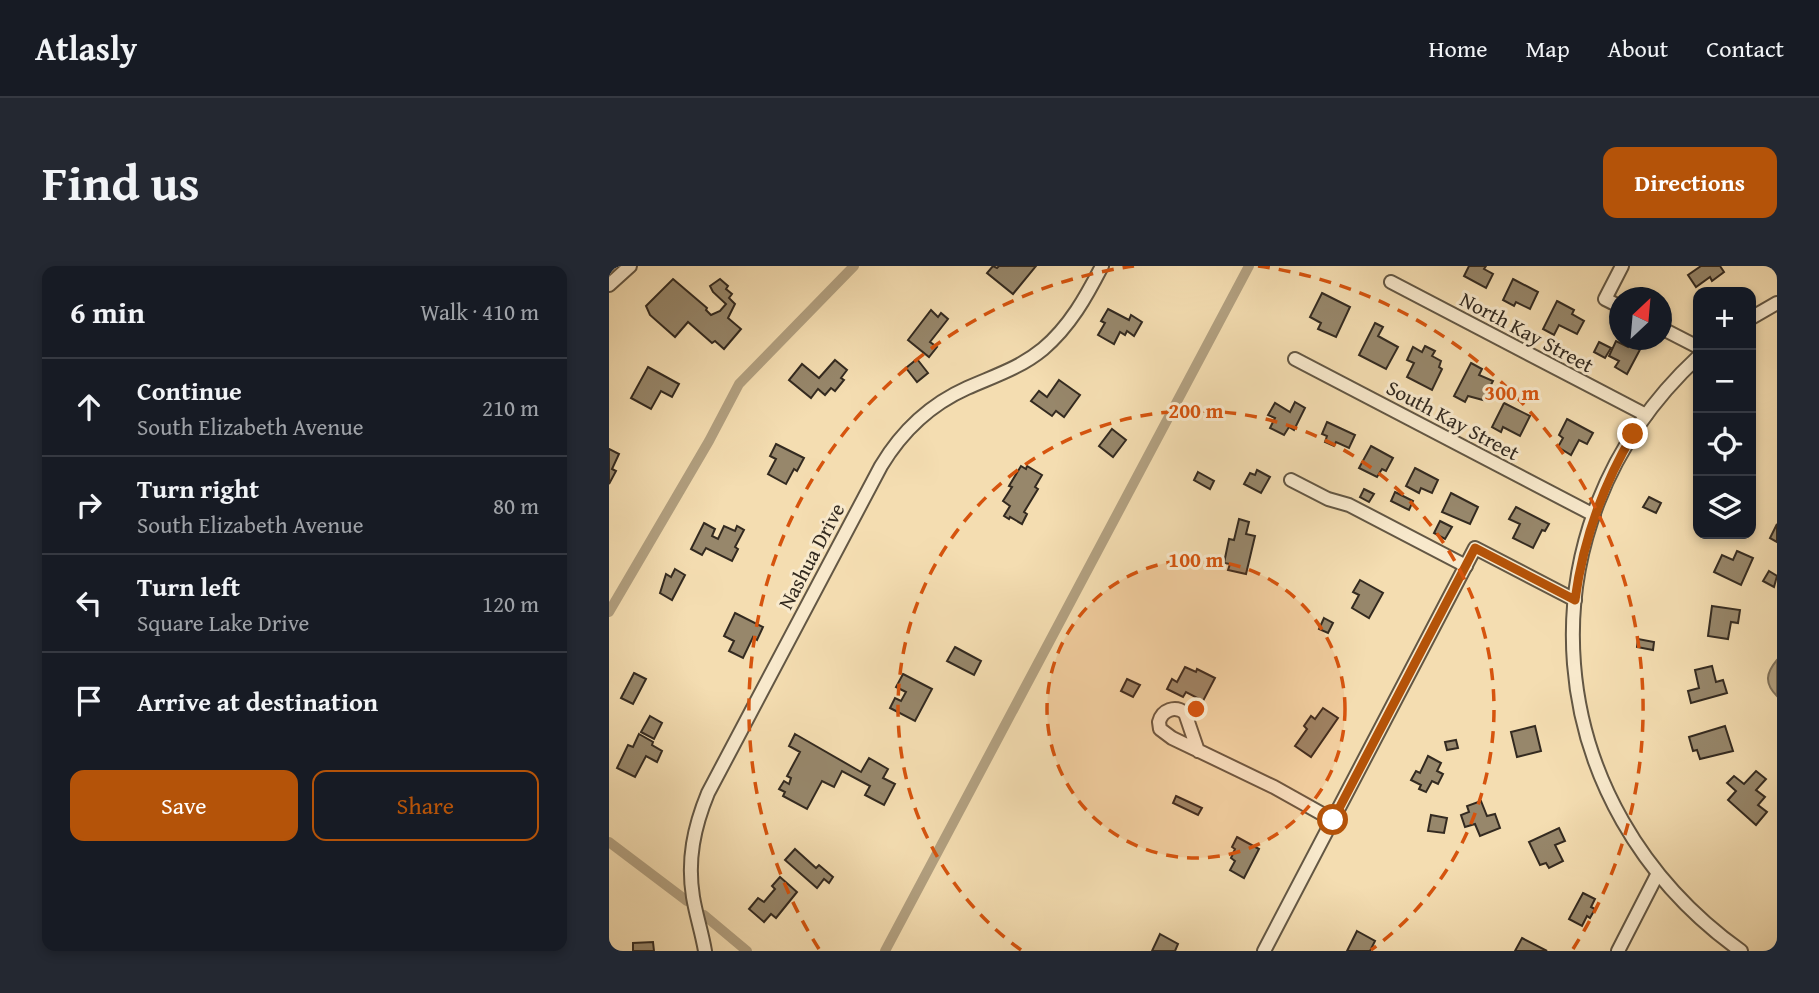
<!DOCTYPE html>
<meta charset="utf-8">
<style>
:root{--surface:#171b24;--page:#242831;--text:#f1f3f6;--muted:#9ea1a6;--line:#363941;--accent:#b45309}
body{margin:0;font-family:"Gentium Book Plus",serif;background:var(--page);color:var(--text)}
.controls{position:absolute;right:21px;top:21px;display:grid;overflow:hidden;border-radius:14px;box-shadow:0 4px 10px #0003}
.controls button{width:63px;height:63px;display:grid;place-items:center;padding:0;border:0;border-bottom:2px solid var(--line);background:var(--surface);color:var(--text);font:35px sans-serif}
.compass{position:absolute;left:1000px;top:21px;width:63px;height:63px;border-radius:50%;background:var(--surface);box-shadow:0 4px 10px #0003;rotate:26deg}
.stop{position:absolute;width:21px;height:21px;margin:-16px;border:5px solid #b45309;border-radius:50%;background:#fff}
.stop.end{background:#b45309;border-color:#fff;box-shadow:0 2px 7px #0008}
.list{margin:0;padding:0;list-style:none}
h2{display:flex;justify-content:space-between;align-items:center;height:91px;margin:0;padding:0 28px;font-size:30px}
h2 small{font-size:23px;font-weight:400;color:var(--muted)}
.list li{display:grid;grid-template-columns:46px 1fr auto;gap:21px;align-items:center;box-sizing:border-box;height:98px;padding:0 28px;border-top:2px solid var(--line)}
.list b{display:block;font-size:26px;white-space:nowrap}
.list p{margin:0;font-size:23px;white-space:nowrap;color:var(--muted)}
.list em{font-size:23px;font-style:normal;color:var(--muted)}
.actions{display:flex;gap:14px;padding:21px 28px}
.actions a{flex:1;padding:16px 0;border:2px solid var(--accent);border-radius:14px;text-align:center;font-size:24px;color:var(--accent)}
.actions .main{background:var(--accent);color:#fff}
.icon{flex:none;width:38px;height:38px;fill:none;stroke:currentColor;stroke-width:2;stroke-linecap:round;stroke-linejoin:round}
.map{position:relative;flex:none;width:1168px;height:685px;overflow:hidden;border-radius:14px}
header{display:flex;align-items:center;gap:42px;box-sizing:border-box;height:98px;padding:0 35px;background:var(--surface);border-bottom:2px solid var(--line)}
header strong{font-size:33px}
nav{display:flex;gap:38px;margin-inline-start:auto;font-size:24px}
.intro{display:flex;align-items:center;justify-content:space-between;box-sizing:border-box;height:168px;padding:0 42px}
h1{margin:0;font-size:49px}
.button{padding:18px 32px;border-radius:14px;background:var(--accent);color:#fff;font-size:24px;font-weight:700}
main{display:flex;gap:42px;padding:0 42px}
aside{flex:1;background:var(--surface);border-radius:14px;box-shadow:0 4px 10px #0003}
.map>svg:first-child{display:block}
.water{fill:#b2a080;stroke:#7f715a;stroke-width:2}
.lines{fill:none;stroke-linecap:round;stroke-linejoin:round}
.canal{stroke:#b2a080;stroke-width:10}
.building{fill:#97876b;stroke:#332a20;stroke-width:2}
.minor-casing{stroke:#635744;stroke-width:16}
.minor{stroke:#f8e9cc;stroke-width:12}
.route{stroke:#b45309;stroke-width:9}
.ring{fill:none;stroke:#d6540e;stroke-width:3.5;stroke-dasharray:12 9}
.labels{text-anchor:middle;dominant-baseline:central;stroke-width:6;stroke-linejoin:round;paint-order:stroke}
.street-label{font-size:21px;fill:#332a20;stroke:#f8e9cc}
.centre{fill:#d6540e;stroke:#f8e9cc;stroke-width:3.5}
.ring-label{font-size:21px;text-anchor:middle;font-weight:bold;fill:#d6540e;stroke:#f8e9cc;stroke-width:6;stroke-linejoin:round;paint-order:stroke}
</style>
<header>
<strong>Atlasly</strong>
<nav><a>Home</a><a>Map</a><a>About</a><a>Contact</a></nav>
</header>
<div class="intro"><h1>Find us</h1><a class="button">Directions</a></div>
<main>
<aside>
<h2>6 min<small>Walk · 410 m</small></h2>
<ul class="list">
<li><svg class="icon" aria-label="ahead" viewBox="0 0 24 24"><path d="M12 20V5M6 11l6-6 6 6"/></svg><div><b>Continue</b><p>South Elizabeth Avenue</p></div><em>210 m</em></li>
<li><svg class="icon" aria-label="right" viewBox="0 0 24 24"><path d="M7 20v-9h11M14 6l5 5-5 5"/></svg><div><b>Turn right</b><p>South Elizabeth Avenue</p></div><em>80 m</em></li>
<li><svg class="icon" aria-label="left" viewBox="0 0 24 24"><path d="M17 20v-9H6M10 6l-5 5 5 5"/></svg><div><b>Turn left</b><p>Square Lake Drive</p></div><em>120 m</em></li>
<li><svg class="icon" aria-label="arrive" viewBox="0 0 24 24"><path d="M6 21V4h12l-3 4 3 4H6"/></svg><div><b>Arrive at destination</b></div></li>
</ul>
<div class="actions"><a class="main">Save</a><a>Share</a></div>
</aside>
<div class="map">
<svg width="1168" height="685" viewBox="0 0 1168 685">
<rect width="100%" height="100%" fill="#f4ddb1"/>
<filter id="stains"><feTurbulence type="fractalNoise" baseFrequency=".00286" numOctaves="4"/><feColorMatrix values="0 0 0 0 .2 0 0 0 0 .09 0 0 0 0 .02 0 0 0 .5 -.17"/></filter>
<radialGradient id="worn" r=".72"><stop offset=".6" stop-color="#630" stop-opacity="0"/><stop offset="1" stop-color="#630" stop-opacity=".3"/></radialGradient>
<path class="water" d="M1168 394V430C1155 417 1157 407 1168 394Z"/>
<g class="lines">
<g class="canal">
<polyline points="0,346 100,175 130,118 245,0"/>
<polyline points="0,576 78,635"/>
<polyline points="95,649 138,685"/>
<polyline points="276,685 640,0"/>
</g>
</g>
<g class="building">
<polygon points="384,0 388,2 390,0 427,0 404,28 378,7"/>
<polygon points="860,0 877,0 875,3 884,8 877,22 855,10"/>
<polygon points="1092,0 1111,0 1115,6 1103,15 1101,11 1087,21 1079,9"/>
<polygon points="64,13 98,42 97,44 102,49 111,45 117,38 104,26 101,20 111,13 119,20 117,23 123,28 120,32 126,38 119,52 132,63 115,83 106,75 103,77 79,56 66,71 41,49 37,40"/>
<polygon points="904,13 929,26 921,43 907,36 905,40 894,34"/>
<polygon points="713,27 741,41 727,71 709,63 712,57 701,51"/>
<polygon points="948,35 965,44 963,48 975,55 968,68 950,59 945,69 934,63"/>
<polygon points="499,43 520,54 522,49 533,56 525,70 518,65 516,69 511,66 505,78 489,69 496,57 492,55"/>
<polygon points="322,44 329,51 332,47 339,53 321,76 328,81 320,91 299,74"/>
<polygon points="766,57 774,61 769,70 789,81 777,103 750,89"/>
<polygon points="1023,74 1035,76 1018,108 1006,101 1010,95 1000,90 1007,75 1019,81"/>
<polygon points="990,76 1002,82 996,92 985,86"/>
<polygon points="816,80 826,85 823,90 832,95 830,101 833,103 823,124 798,111 805,97 798,94 804,81 813,86"/>
<polygon points="308,93 319,107 308,116 297,102"/>
<polygon points="226,94 238,104 232,112 235,114 226,125 222,122 216,129 209,123 202,132 180,114 193,98 210,112"/>
<polygon points="862,97 873,103 870,109 884,115 874,134 859,130 856,136 845,130"/>
<polygon points="39,101 70,118 63,131 52,125 42,143 22,132"/>
<polygon points="450,114 471,129 455,151 447,145 443,150 422,135 430,125 438,131"/>
<polygon points="686,136 696,142 685,164 680,161 675,169 661,162 666,152 659,149 666,137 681,146"/>
<polygon points="895,137 921,150 911,170 894,161 892,166 883,161"/>
<polygon points="958,153 984,167 978,178 970,174 962,189 949,181 954,172 950,169"/>
<polygon points="718,156 746,169 740,182 727,176 725,180 716,176 718,170 713,168"/>
<polygon points="503,163 517,174 504,191 490,180"/>
<polygon points="167,178 195,192 188,205 185,203 177,218 159,208 167,193 161,190"/>
<polygon points="762,180 784,192 777,205 773,203 768,211 750,202"/>
<polygon points="0,183 10,188 3,203 7,205 0,218"/>
<polygon points="412,200 417,203 418,200 433,209 426,221 429,223 415,246 418,248 413,258 401,251 400,253 395,250 401,240 394,235 403,221 400,220"/>
<polygon points="806,202 829,214 823,227 812,222 810,227 797,220"/>
<polygon points="648,204 661,211 652,227 635,218 641,207 646,209"/>
<polygon points="589,206 605,215 601,223 585,214"/>
<polygon points="755,223 765,228 760,236 751,231"/>
<polygon points="786,226 804,235 800,244 782,235"/>
<polygon points="842,227 869,241 861,258 833,246"/>
<polygon points="1040,231 1052,237 1047,247 1034,241"/>
<polygon points="907,241 940,258 936,265 933,264 924,282 904,272 911,258 900,253"/>
<polygon points="630,253 640,256 637,268 646,270 637,308 619,304 621,298 615,297 620,273 625,274"/>
<polygon points="831,255 843,261 836,273 825,267"/>
<polygon points="95,257 106,263 103,270 109,273 115,260 126,265 128,260 135,264 126,281 129,283 123,295 97,282 93,289 82,283"/>
<polygon points="1168,258 1168,276 1161,272"/>
<polygon points="1128,285 1144,292 1132,319 1105,306 1113,289 1124,294"/>
<polygon points="66,303 76,309 63,334 51,327 57,308 62,311"/>
<polygon points="1160,305 1168,310 1165,321 1154,315"/>
<polygon points="751,314 774,327 760,352 743,342 750,329 744,326"/>
<polygon points="1103,340 1131,344 1129,357 1122,356 1119,373 1099,370"/>
<polygon points="126,347 154,361 148,374 144,371 134,392 120,385 125,375 115,370"/>
<polygon points="715,352 724,357 719,367 710,363"/>
<polygon points="1029,373 1045,376 1044,384 1028,381"/>
<polygon points="346,381 372,395 365,409 338,395"/>
<polygon points="1103,400 1107,416 1114,414 1118,427 1082,437 1079,425 1090,422 1086,404"/>
<polygon points="576,401 587,406 588,403 606,412 594,435 577,426 574,431 558,423 563,413 568,416"/>
<polygon points="25,407 37,413 24,438 12,432"/>
<polygon points="294,408 323,423 306,455 281,442 286,432 292,435 297,426 287,421"/>
<polygon points="518,413 531,419 524,431 512,425"/>
<polygon points="714,442 729,452 702,491 686,480 698,463 695,460 702,450 706,453"/>
<polygon points="41,450 53,457 45,473 32,466"/>
<polygon points="926,460 932,485 908,491 902,466"/>
<polygon points="1116,460 1124,485 1091,493 1088,484 1084,485 1080,471"/>
<polygon points="30,468 44,476 43,479 53,485 48,496 37,490 26,511 8,502 19,479 24,481"/>
<polygon points="186,468 252,506 260,492 279,503 274,512 286,518 275,539 256,529 261,520 233,505 225,521 213,515 198,543 174,530 176,526 170,523 175,515 180,518 182,512 178,510 191,486 180,480"/>
<polygon points="847,474 849,482 838,484 836,476"/>
<polygon points="819,490 832,497 828,505 834,508 829,518 823,515 817,526 810,523 812,519 802,514 807,505 811,507"/>
<polygon points="1147,505 1157,513 1147,524 1156,531 1149,539 1158,546 1147,559 1119,534 1127,525 1118,517 1125,510 1135,518"/>
<polygon points="567,530 593,542 589,549 564,537"/>
<polygon points="872,535 878,550 886,548 891,562 871,570 866,558 856,561 852,549 860,546 858,540"/>
<polygon points="822,549 838,552 835,567 819,565"/>
<polygon points="950,562 956,575 946,579 954,595 940,602 937,597 931,599 920,576"/>
<polygon points="628,571 650,583 635,612 621,604 626,595 622,592 626,583 623,581"/>
<polygon points="186,583 207,602 210,599 224,611 220,617 215,613 208,622 176,594"/>
<polygon points="171,611 188,626 167,652 162,648 155,656 140,643 149,632 155,636 166,623 163,620"/>
<polygon points="974,627 986,633 982,641 986,643 981,652 978,650 973,660 960,653"/>
<polygon points="748,665 766,675 761,685 738,685"/>
<polygon points="551,668 569,678 566,685 543,685"/>
<polygon points="913,672 938,685 906,685"/>
<polygon points="44,676 45,685 24,685 24,677"/>
</g>
<g class="lines">
<defs>
<g id="minor">
<polyline points="782,16 1037,149"/>
<polyline points="0,19 21,0"/>
<polyline points="1010,40 996,33 1013,0"/>
<polyline points="1142,52 1168,37"/>
<polyline points="1052,62 1089,81"/>
<path d="M1089 91C904 263 929 540 1132 685"/>
<polyline points="686,93 985,249"/>
<polyline points="682,214 719,233 740,239 857,300"/>
<path d="M589 485 576 447C566 439 553 444 550 456L551 463 563 472 665 521 724 554"/>
<path d="M96 685C93 667 87 649 84 631 78 594 85 561 99 527L272 200C293 165 320 139 358 122 385 110 411 102 434 83 461 60 477 31 493 0"/>
<polyline points="655,685 866,282 966,334"/>
<polyline points="1009,685 1048,609"/>
</g>
</defs>
<use href="#minor" class="minor-casing"/>
<use href="#minor" class="minor"/>
</g>
<g class="lines">
<path class="route" d="M724 554 866 282 966 334C974 274 993 221 1024 168"/>
</g>
<circle cx="587" cy="443" r="149" fill="#d6540e" fill-opacity=".12"/>
<g class="ring">
<circle cx="587" cy="443" r="149"/>
<path d="M412 684A298 298 0 1 1 762 684"/>
<path d="M210 683A447 447 0 0 1 525 0M649 0A447 447 0 0 1 964 683"/>
</g>
<g class="labels">
<g class="street-label">
<text transform="translate(918 66) rotate(28)">North Kay Street</text>
<text transform="translate(844 154) rotate(28)">South Kay Street</text>
<text transform="translate(202 290) rotate(-62)">Nashua Drive</text>
</g>
</g>
<circle cx="587" cy="443" r="10" class="centre"/>
<g class="ring-label">
<text x="903" y="134">300 m</text>
<text x="587" y="152">200 m</text>
<text x="587" y="301">100 m</text>
</g>
<rect width="100%" height="100%" filter="url(#stains)"/>
<rect width="100%" height="100%" fill="url(#worn)"/>
</svg>
<div class="controls">
<button>+</button>
<button>−</button>
<button><svg class="icon" aria-label="locate" viewBox="0 0 24 24"><circle cx="12" cy="12" r="6"/><path d="M12 2v4M12 18v4M2 12h4M18 12h4"/></svg></button>
<button><svg class="icon" aria-label="layers" viewBox="0 0 24 24"><path d="M12 4l9 5-9 5-9-5zM3 14l9 5 9-5"/></svg></button>
</div>
<svg class="compass" viewBox="-18 -18 36 36"><path d="M0-13l5 13h-10z" fill="#e53935"/><path d="M0 13l5-13h-10z" fill="#9ea1a6"/></svg>
<div class="stop" style="left:724px;top:554px"></div>
<div class="stop end" style="left:1024px;top:168px"></div>
</div>
</main>
